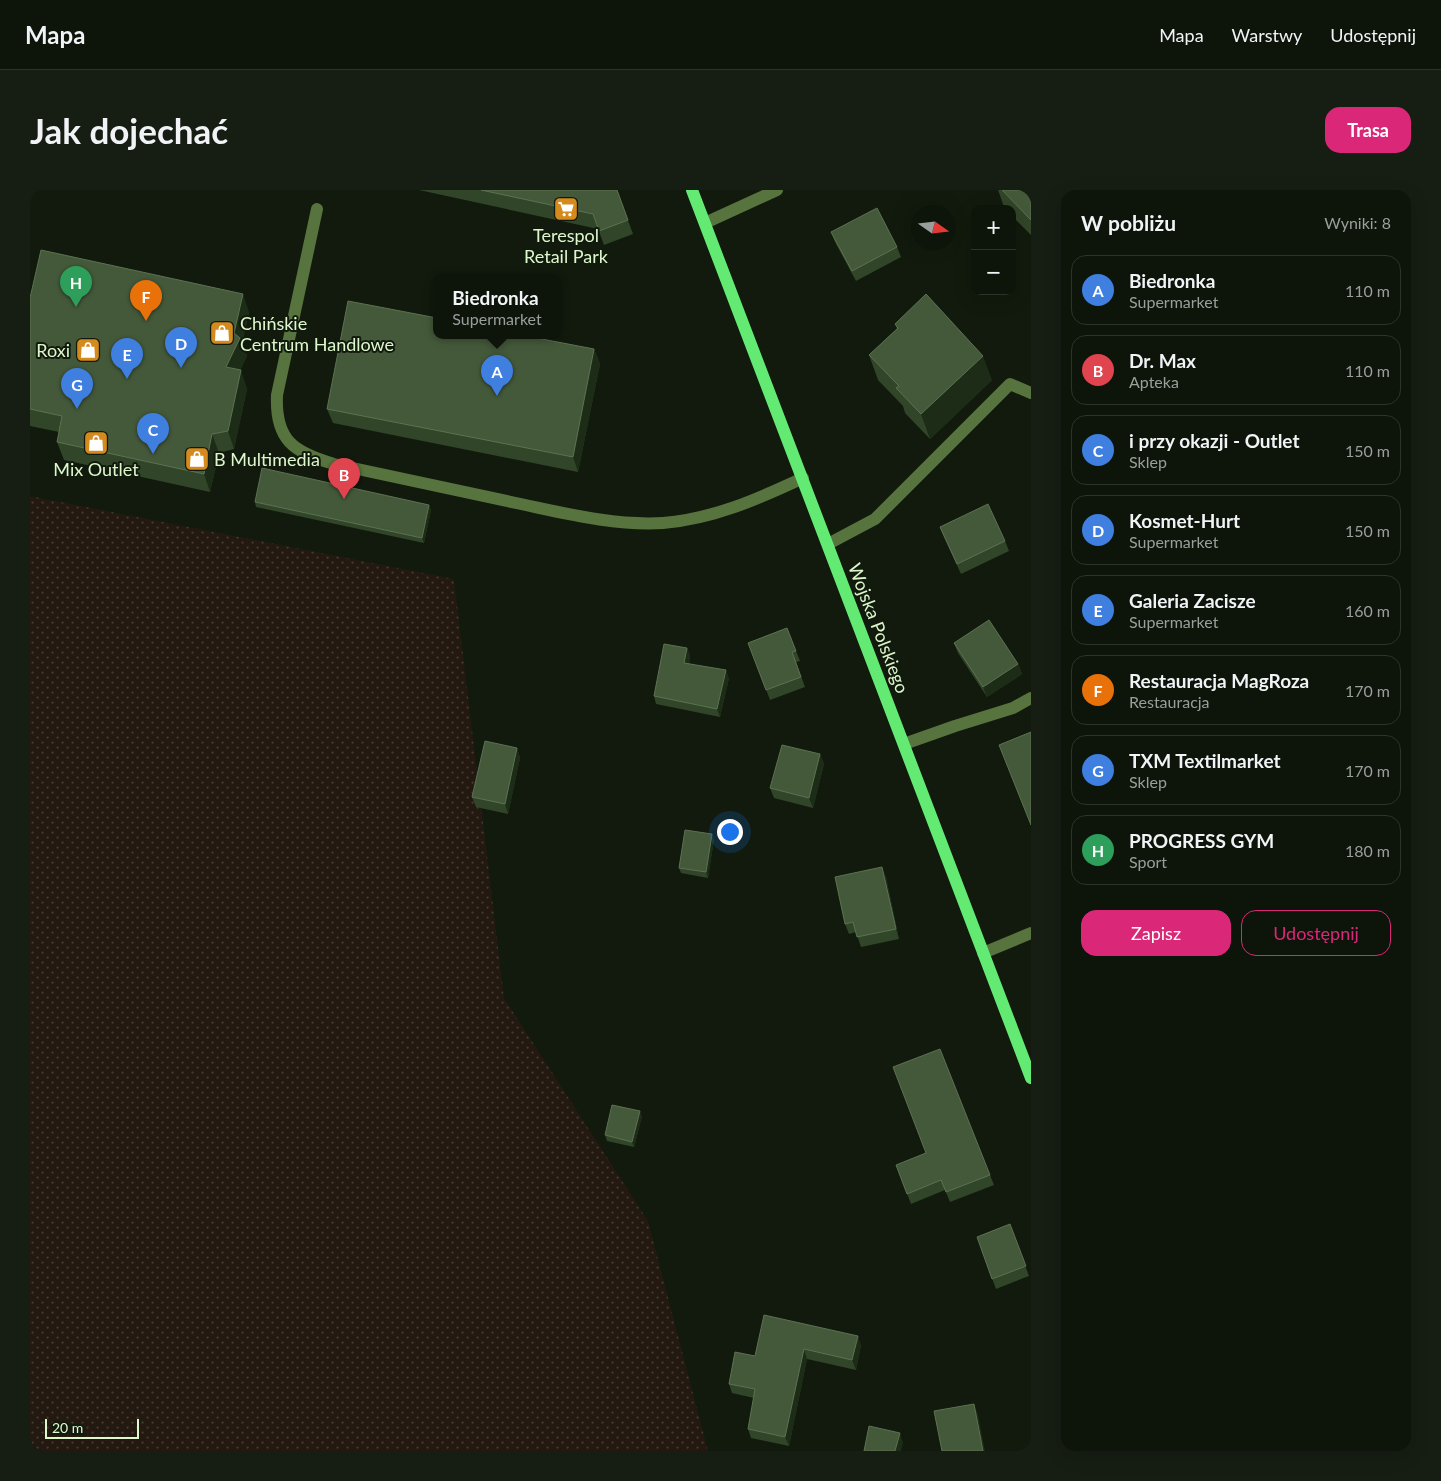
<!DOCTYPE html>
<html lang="pl">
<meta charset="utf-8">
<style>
:root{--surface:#0d140a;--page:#161d13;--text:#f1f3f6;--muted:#9a9e9c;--line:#2d332b;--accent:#db2777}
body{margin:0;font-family:Lato,sans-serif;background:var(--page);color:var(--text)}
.controls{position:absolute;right:15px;top:15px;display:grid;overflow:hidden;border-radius:10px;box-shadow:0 5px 20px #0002}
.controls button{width:45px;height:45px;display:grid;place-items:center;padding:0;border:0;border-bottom:1px solid var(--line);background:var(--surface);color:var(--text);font:25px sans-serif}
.compass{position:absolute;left:881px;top:15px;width:45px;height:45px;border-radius:50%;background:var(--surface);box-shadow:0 5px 20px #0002;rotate:104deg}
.scale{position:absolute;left:15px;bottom:12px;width:94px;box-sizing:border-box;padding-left:5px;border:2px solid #def8cd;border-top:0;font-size:14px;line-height:18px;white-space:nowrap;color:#def8cd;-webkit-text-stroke:4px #111a0d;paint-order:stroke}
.you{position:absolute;left:699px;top:641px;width:18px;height:18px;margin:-12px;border:4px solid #fff;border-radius:50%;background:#1a73e8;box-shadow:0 0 0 8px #1a73e833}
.badge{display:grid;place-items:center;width:32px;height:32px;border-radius:50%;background:var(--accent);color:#fff;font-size:16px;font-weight:700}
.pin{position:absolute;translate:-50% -41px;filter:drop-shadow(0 1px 2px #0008)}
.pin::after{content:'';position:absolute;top:26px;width:18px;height:15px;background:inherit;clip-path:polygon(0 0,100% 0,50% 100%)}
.popup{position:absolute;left:403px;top:84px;width:128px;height:65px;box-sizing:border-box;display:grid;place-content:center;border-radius:10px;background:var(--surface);filter:drop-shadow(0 1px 4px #0005);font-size:16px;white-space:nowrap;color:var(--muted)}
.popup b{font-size:19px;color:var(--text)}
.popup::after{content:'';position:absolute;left:50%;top:100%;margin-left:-10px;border:10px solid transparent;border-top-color:var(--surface)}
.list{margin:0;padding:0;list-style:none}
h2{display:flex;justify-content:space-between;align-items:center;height:65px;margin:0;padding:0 20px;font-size:21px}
h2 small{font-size:16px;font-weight:400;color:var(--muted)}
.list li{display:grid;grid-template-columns:32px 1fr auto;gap:15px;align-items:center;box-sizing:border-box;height:70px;margin:0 10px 10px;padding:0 10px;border:1px solid var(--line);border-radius:15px}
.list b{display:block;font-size:19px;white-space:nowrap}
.list p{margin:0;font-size:16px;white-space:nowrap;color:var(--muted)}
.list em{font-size:16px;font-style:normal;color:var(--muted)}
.actions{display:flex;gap:10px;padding:15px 20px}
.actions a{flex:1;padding:11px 0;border:1px solid var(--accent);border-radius:15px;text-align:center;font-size:18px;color:var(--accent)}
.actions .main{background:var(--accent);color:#fff}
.map{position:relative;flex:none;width:1001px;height:1261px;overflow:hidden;border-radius:15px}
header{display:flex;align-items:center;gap:30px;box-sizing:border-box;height:70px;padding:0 25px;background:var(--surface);border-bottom:1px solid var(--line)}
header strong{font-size:24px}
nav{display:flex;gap:28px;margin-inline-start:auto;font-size:18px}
.intro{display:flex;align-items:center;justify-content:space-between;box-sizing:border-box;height:120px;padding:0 30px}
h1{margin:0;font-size:35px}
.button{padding:12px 22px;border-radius:15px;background:var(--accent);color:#fff;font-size:18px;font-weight:700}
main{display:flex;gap:30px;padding:0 30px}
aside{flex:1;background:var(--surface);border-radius:15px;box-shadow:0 5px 20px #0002}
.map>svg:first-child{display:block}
.grass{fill:url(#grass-dots)}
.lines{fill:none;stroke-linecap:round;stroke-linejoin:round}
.minor{stroke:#57733e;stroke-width:12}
.major{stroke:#62ea73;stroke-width:12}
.wall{fill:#314528}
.shaded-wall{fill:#1c2c16}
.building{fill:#44593a;stroke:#5c7251}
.labels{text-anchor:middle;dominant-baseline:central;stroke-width:4;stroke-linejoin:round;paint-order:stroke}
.poi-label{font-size:18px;fill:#def8cd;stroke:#111a0d}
.street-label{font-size:18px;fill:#def8cd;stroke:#111a0d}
</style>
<header>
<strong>Mapa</strong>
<nav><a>Mapa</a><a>Warstwy</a><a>Udostępnij</a></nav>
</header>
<div class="intro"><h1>Jak dojechać</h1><a class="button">Trasa</a></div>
<main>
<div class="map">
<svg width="1001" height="1261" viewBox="0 0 1001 1261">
<defs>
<pattern id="grass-dots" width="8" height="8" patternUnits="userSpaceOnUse" patternTransform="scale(1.25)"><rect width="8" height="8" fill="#231911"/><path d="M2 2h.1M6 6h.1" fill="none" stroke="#423b32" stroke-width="1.8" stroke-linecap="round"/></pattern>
</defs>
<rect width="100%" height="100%" fill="#111a0d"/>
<polygon class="grass" points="0,306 424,389 474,808 618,1031 678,1261 0,1261"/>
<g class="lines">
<g class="minor">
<path d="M287 19 247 205C245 250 263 262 304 274 365 287 426 300 486 313 534 323 584 336 633 333 683 329 728 309 773 288"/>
<polyline points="675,33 747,0"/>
<polyline points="798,354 845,329 980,194 1001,203"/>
<polyline points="874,554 925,536 983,518 1001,508"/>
<polyline points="953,763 1001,743"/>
</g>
<polyline class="major" points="662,0 1001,888"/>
</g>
<g class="wall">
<polygon points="389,0 587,0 603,44 574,55 568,39"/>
<polygon points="968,0 1001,0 1001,45 982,26 982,19 976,19 974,17"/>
<polygon points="801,42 867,57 871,67 826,91 805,52"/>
<polygon points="0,108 219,122 212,153 217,166 210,180 217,199 204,259 189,263 180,302 34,270 27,252 29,242 0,236"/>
<polygon points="865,134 962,190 900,249 875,223 873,216 848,190 839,165 867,139"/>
<polygon points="564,159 570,174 548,282 303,233 297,219"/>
<polygon points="225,312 399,315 401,320 394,353 226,317"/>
<polygon points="910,337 975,351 979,361 931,384 914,347"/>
<polygon points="757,438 770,471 766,472 775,497 740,510 718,453"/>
<polygon points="924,453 988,474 992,484 957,507 928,463"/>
<polygon points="657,458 660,466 659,473 699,488 690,527 626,514 624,506"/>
<polygon points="487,558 490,568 478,624 446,617 442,607"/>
<polygon points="790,564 794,574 783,618 744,608 740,598"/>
<polygon points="684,649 678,688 651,683 649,678"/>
<polygon points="856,687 869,749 831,757 826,742 819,744 815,734"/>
<polygon points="612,926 604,957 577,951 575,945"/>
<polygon points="866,975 960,985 964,995 920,1012 915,1000 881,1014"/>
<polygon points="980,1034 999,1086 966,1099 947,1047"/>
<polygon points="734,1125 831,1155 826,1180 777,1169 759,1256 721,1248 718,1239 724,1208 702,1203 699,1194 725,1166"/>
</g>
<g class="shaded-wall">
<polygon points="213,104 219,122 212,153 217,166 203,196 196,177"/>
<polygon points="564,159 570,174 548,282 543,267"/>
<polygon points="953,166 962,190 900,249 891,224"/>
<polygon points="211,180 217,199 204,259 198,241"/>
<polygon points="182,244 189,263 180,302 174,284"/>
<polygon points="399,315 401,320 394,353 392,348"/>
<polygon points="657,458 660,466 657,481 654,473"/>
<polygon points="988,474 992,484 957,507 953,497"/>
<polygon points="696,480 699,488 690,527 687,519"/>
<polygon points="487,558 490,568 478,624 475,614"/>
<polygon points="790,564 794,574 783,618 779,608"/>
<polygon points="682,644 684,649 678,688 676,682"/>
<polygon points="852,677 856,687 869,749 866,739"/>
<polygon points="610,921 612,926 604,957 602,952"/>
<polygon points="828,1146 831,1155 826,1180 822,1170"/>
<polygon points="774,1159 777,1169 759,1256 755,1247"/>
<polygon points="944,1214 948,1224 955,1261 953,1261"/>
<polygon points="870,1243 873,1253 871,1261 865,1261"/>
</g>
<g class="building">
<polygon points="451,0 587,0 598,30 569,41 563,24"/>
<polygon points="972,0 1001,0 1001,30"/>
<polygon points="847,18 867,57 822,81 801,42"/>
<polygon points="11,60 213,104 204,143 210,148 196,177 211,180 198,241 182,244 174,284 27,252 32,226 0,219 0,108"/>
<polygon points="896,104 953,166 891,224 866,198 869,196 839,165 868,138 865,134"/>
<polygon points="318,111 407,128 407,145 491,145 564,159 543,267 297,219"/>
<polygon points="232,278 399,315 392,348 225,312"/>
<polygon points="958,314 975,351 927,374 910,337"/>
<polygon points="959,430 988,474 953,497 924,453"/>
<polygon points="757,438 766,461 762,462 771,487 736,500 718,453"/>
<polygon points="634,454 657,458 654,473 696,480 687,519 624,506"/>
<polygon points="1001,542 1001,635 969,555"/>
<polygon points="455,551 487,558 475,614 442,607"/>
<polygon points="752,555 790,564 779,608 740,598"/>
<polygon points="655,640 682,644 676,682 649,678"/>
<polygon points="852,677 866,739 827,747 823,732 815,734 805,687"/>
<polygon points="910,859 960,985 916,1002 911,990 877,1004 866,975 896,963 863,877"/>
<polygon points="582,915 610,921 602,952 575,945"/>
<polygon points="980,1034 996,1076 962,1089 947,1047"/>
<polygon points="734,1125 828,1146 822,1170 774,1159 755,1247 718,1239 725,1199 699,1194 705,1162 725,1166"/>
<polygon points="944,1214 953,1261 912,1261 904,1221"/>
<polygon points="839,1236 870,1243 865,1261 834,1261"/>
</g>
<defs>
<symbol id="supermarket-square" viewBox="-11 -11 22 22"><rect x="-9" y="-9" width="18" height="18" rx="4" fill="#d48a1d" stroke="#111a0d"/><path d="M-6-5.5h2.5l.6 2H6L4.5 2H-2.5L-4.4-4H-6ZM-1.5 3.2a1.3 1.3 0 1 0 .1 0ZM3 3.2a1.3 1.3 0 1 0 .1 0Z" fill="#fff"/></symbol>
<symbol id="shop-square" viewBox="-11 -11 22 22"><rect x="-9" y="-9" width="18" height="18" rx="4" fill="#d48a1d" stroke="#111a0d"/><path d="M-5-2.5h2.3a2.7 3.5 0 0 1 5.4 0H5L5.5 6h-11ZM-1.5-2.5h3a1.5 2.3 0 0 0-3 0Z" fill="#fff"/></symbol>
</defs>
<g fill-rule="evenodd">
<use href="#supermarket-square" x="522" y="5" width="28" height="28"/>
<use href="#shop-square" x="178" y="129" width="28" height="28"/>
<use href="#shop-square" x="44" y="146" width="28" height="28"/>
<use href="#shop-square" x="52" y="239" width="28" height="28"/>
<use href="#shop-square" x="153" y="255" width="28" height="28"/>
</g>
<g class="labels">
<g class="poi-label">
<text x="536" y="45">Terespol<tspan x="536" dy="21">Retail Park</tspan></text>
<text x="210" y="133" text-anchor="start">Chińskie<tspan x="210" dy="21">Centrum Handlowe</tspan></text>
<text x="40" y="160" text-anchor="end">Roxi</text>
<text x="184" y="269" text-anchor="start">B Multimedia</text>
<text x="66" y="279">Mix Outlet</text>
</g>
<g class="street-label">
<text transform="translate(849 438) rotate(69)">Wojska Polskiego</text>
</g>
</g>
</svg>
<div class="controls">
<button>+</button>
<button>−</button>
</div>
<svg class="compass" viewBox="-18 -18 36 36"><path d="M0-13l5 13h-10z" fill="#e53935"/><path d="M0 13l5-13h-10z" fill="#9a9e9c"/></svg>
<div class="scale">20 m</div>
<div class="you"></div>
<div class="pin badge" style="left:467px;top:206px;background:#3f7fe0">A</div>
<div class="popup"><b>Biedronka</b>Supermarket</div>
<div class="pin badge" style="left:314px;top:309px;background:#e0444e">B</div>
<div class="pin badge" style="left:123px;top:264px;background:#3f7fe0">C</div>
<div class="pin badge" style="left:151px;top:178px;background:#3f7fe0">D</div>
<div class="pin badge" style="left:97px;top:189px;background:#3f7fe0">E</div>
<div class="pin badge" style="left:116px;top:131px;background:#e8710a">F</div>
<div class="pin badge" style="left:47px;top:219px;background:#3f7fe0">G</div>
<div class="pin badge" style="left:46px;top:117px;background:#2e9e5b">H</div>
</div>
<aside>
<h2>W pobliżu<small>Wyniki: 8</small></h2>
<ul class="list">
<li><span class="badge" style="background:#3f7fe0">A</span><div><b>Biedronka</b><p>Supermarket</p></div><em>110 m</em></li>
<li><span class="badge" style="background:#e0444e">B</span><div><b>Dr. Max</b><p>Apteka</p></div><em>110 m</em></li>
<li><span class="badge" style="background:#3f7fe0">C</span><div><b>i przy okazji - Outlet</b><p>Sklep</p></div><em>150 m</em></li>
<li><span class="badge" style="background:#3f7fe0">D</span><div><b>Kosmet-Hurt</b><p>Supermarket</p></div><em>150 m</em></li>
<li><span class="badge" style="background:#3f7fe0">E</span><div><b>Galeria Zacisze</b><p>Supermarket</p></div><em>160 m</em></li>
<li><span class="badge" style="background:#e8710a">F</span><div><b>Restauracja MagRoza</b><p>Restauracja</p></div><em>170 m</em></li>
<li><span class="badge" style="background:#3f7fe0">G</span><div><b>TXM Textilmarket</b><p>Sklep</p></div><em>170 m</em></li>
<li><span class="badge" style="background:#2e9e5b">H</span><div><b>PROGRESS GYM</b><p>Sport</p></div><em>180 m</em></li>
</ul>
<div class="actions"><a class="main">Zapisz</a><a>Udostępnij</a></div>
</aside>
</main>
